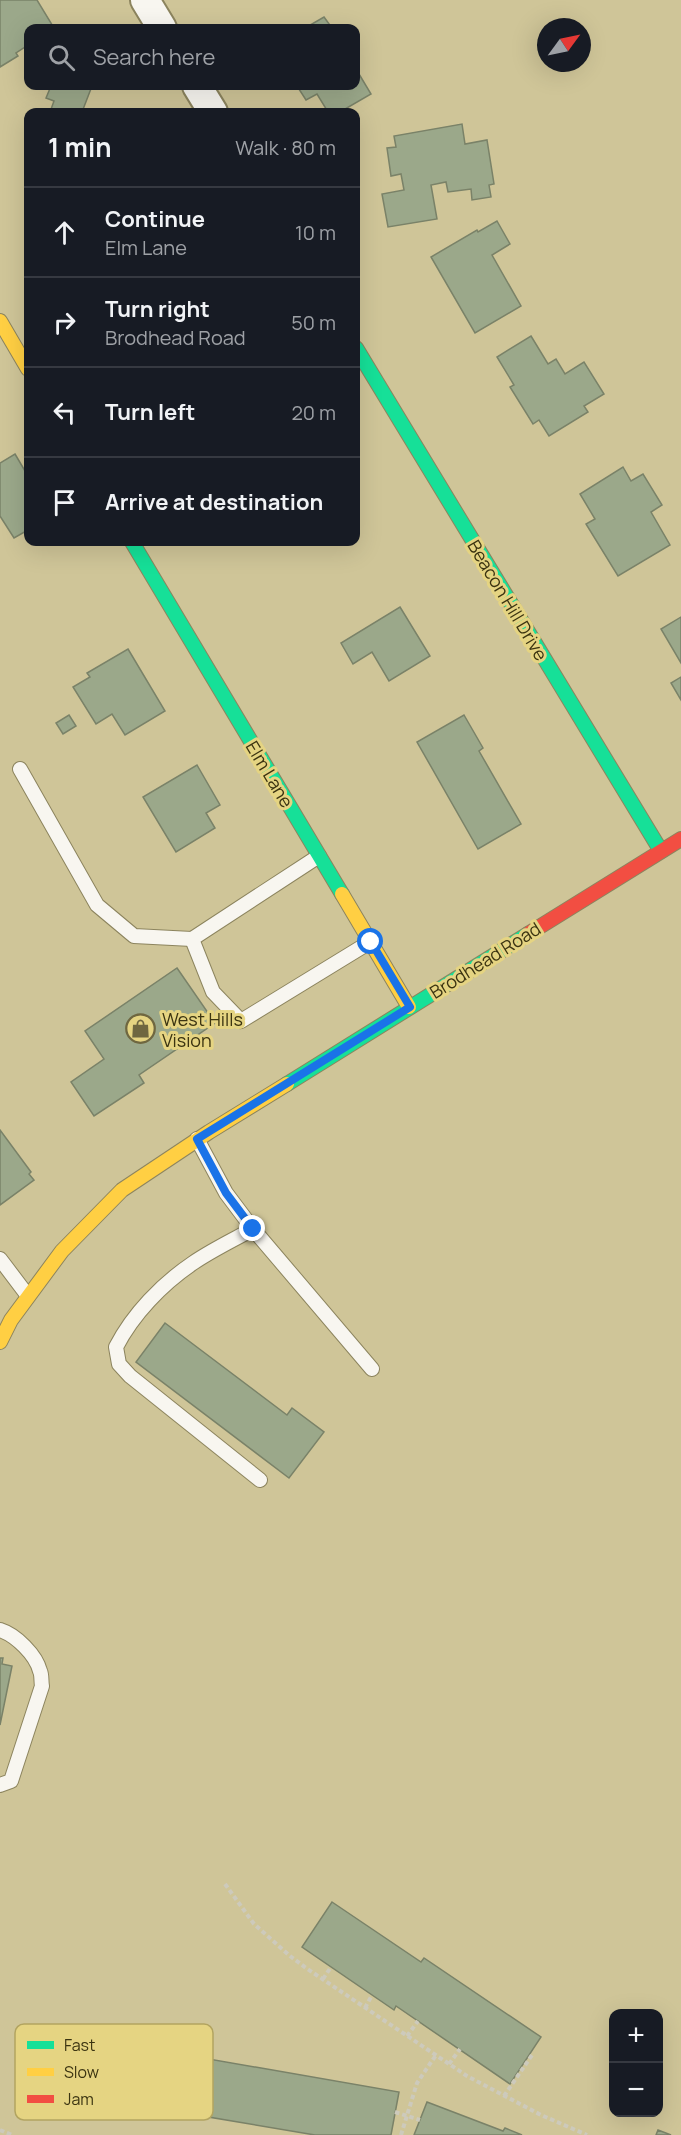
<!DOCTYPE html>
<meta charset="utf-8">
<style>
:root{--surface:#171b24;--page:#20242c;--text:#f1f3f6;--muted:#9ea1a6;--line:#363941}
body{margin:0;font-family:Manrope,sans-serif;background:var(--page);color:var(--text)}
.controls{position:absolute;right:18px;bottom:18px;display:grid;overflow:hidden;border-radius:12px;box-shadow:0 6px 24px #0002}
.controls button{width:54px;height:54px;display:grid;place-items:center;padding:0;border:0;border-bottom:2px solid var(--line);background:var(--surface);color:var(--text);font:30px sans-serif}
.compass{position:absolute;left:537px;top:18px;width:54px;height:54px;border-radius:50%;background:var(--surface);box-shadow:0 6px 24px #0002;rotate:57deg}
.stop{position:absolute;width:18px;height:18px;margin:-14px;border:4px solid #1a73e8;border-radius:50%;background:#fff}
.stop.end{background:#1a73e8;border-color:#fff;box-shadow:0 2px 6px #0008}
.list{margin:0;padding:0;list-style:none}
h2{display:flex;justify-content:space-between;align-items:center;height:78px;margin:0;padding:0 24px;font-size:26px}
h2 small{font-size:20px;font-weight:400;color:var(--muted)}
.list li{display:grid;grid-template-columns:39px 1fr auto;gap:18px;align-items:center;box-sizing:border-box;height:90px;padding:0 24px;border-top:2px solid var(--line)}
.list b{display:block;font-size:22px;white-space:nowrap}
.list p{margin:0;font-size:20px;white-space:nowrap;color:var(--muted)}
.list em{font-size:20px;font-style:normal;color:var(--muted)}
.icon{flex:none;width:33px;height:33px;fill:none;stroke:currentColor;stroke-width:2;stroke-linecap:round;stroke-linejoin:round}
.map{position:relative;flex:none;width:681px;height:2135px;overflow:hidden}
.search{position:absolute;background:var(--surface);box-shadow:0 6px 24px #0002;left:24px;top:24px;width:336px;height:66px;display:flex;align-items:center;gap:15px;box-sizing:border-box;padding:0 21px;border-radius:12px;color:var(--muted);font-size:22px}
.panel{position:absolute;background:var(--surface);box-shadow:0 6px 24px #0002;left:24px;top:108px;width:336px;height:438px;border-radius:12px}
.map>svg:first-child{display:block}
.building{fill:#9ba88a;stroke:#7a8268;stroke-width:1.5}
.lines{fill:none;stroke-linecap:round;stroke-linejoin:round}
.lane-casing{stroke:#8c845e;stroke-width:16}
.street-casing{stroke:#8c845e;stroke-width:32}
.fast-casing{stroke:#8c845e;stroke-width:16}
.slow-casing{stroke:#8c845e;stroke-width:16}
.jam-casing{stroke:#8c845e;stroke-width:16}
.path{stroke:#cdcabc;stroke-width:4;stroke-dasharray:4.5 3;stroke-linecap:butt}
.lane{stroke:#f8f6f0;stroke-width:14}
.street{stroke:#f8f6f0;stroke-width:28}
.fast{stroke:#16e098;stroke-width:14}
.slow{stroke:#ffcf43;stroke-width:14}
.jam{stroke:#f24e42;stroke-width:14}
.route{stroke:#1a73e8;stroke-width:8}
.labels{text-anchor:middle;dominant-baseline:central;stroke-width:6;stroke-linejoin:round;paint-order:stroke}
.street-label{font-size:18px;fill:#3b3411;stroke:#e5d482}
.poi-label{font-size:18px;fill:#3b3411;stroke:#e5d482;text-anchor:start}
.key{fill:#e5d482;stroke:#b2a460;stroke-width:1.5}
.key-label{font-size:16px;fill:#3b3411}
</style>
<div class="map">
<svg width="681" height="2135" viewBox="0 0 681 2135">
<rect width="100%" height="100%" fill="#cfc598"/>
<g class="building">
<polygon points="0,0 37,0 54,28 28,28 28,45 16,53 18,56 0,67"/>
<polygon points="324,17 332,28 305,28"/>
<polygon points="356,69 371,94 340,112 328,112 317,94 306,100 297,86 356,86"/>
<polygon points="51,86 92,86 82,112 50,112 54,101 46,98"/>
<polygon points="462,124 465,144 487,140 494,184 489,185 491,197 472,200 471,189 448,192 446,182 431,185 437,219 388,227 382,194 404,190 401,174 391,176 387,148 396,147 394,136"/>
<polygon points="497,221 510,244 492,255 521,306 475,333 431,257 477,230 478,232"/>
<polygon points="531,336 548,364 556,359 565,374 584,362 604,394 584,406 588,412 549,436 539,420 533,424 510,387 514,385 497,357"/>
<polygon points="15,454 28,476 28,530 14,538 0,516 0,463"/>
<polygon points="623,467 631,481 643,474 662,505 651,512 670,545 618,576 586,524 595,519 580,494"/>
<polygon points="400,607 430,656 389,681 372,652 353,664 341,643"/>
<polygon points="681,617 681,663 661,629"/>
<polygon points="128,649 165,711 125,735 112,714 96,724 73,687 90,677 87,673"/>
<polygon points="681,677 681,700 671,683"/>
<polygon points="69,715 76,726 63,734 56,723"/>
<polygon points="464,715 483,748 479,751 521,824 478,849 417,742"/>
<polygon points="197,765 220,805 206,813 215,828 176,852 143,797"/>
<polygon points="177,968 215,1023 139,1075 144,1083 94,1116 71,1082 104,1059 85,1031"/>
<polygon points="0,1130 31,1172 29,1174 34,1180 0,1205"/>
<polygon points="165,1323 287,1415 292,1408 324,1432 289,1478 136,1362"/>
<polygon points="0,1658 3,1658 2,1664 12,1666 0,1725"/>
<polygon points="332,1902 421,1962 424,1958 541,2037 510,2084 396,2006 394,2010 302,1947"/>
<polygon points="127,2048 208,2062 209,2059 399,2092 391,2135 315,2135 202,2116 202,2118 117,2104"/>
<polygon points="427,2102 503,2131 505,2128 522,2135 414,2135"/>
<polygon points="658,2130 671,2135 656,2135"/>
</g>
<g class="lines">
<defs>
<g id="lane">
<polyline points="20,769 97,905 134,936 192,939"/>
<polyline points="319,856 192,939 213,992 241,1021 370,942"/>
<polyline points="197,1139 226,1193 253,1229 372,1369"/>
<path d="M253 1229C233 1240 212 1250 193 1263 162 1284 133 1314 116 1347L119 1364 130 1376 260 1480"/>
<polyline points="0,1259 28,1296"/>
<path d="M0 1630C16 1635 36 1655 40 1671 42 1675 41 1681 42 1686L11 1781 0 1785"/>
</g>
<g id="street">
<polyline points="145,0 162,28"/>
<polyline points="197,86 213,112"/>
</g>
<g id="fast">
<polyline points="356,348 661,851"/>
<polyline points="132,542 342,894"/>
<polyline points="287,1084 528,934"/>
</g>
<g id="slow">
<polyline points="0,321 28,369"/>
<polyline points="342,894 409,1007"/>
<polyline points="0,1342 11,1320 62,1251 122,1190 209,1132 287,1084"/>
</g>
<polyline id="jam" points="528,934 681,839"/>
</defs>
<use href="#lane" class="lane-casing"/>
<use href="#street" class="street-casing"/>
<use href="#fast" class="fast-casing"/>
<use href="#slow" class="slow-casing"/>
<use href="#jam" class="jam-casing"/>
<g class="path">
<polyline points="225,1884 254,1924 290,1956 306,1968 467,2076 541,2115 587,2135"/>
<polyline points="323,1979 331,1967"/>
<polyline points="365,2008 372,1995"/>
<polyline points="407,2036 418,2021"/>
<polyline points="123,2052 114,2106 166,2115"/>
<polyline points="37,2056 78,2073 119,2080"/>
<polyline points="449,2064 460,2049"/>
<polyline points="504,2096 532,2055"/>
<polyline points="395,2112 420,2120"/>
<polyline points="0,2130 12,2135"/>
<polyline points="401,2135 417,2083 436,2055"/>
</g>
<use href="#lane" class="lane"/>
<use href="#street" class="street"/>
<use href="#fast" class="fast"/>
<use href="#slow" class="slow"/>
<use href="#jam" class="jam"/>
</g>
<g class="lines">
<polyline class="route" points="253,1229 226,1193 197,1139 410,1007 371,942"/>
</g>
<defs>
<symbol id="shop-ring" viewBox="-11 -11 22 22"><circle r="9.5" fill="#e5d482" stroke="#6f6740" stroke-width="1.5"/><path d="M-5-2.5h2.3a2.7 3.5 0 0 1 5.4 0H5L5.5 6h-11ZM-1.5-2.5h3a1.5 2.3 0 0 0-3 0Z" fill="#6f6740"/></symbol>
</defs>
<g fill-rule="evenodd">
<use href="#shop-ring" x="124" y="1012" width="33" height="33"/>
</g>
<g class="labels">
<g class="street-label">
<text transform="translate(508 600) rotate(59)">Beacon Hill Drive</text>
<text transform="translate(270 774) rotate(59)">Elm Lane</text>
<text transform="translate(485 960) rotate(-32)">Brodhead Road</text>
</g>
<g class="poi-label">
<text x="162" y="1019">West Hills<tspan x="162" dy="21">Vision</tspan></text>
</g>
</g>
<rect x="15" y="2024" width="198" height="96" rx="9" class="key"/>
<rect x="27" y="2041" width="27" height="8" fill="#16e098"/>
<rect x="27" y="2068" width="27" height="8" fill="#ffcf43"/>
<rect x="27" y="2095" width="27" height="8" fill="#f24e42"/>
<g class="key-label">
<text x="64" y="2051">Fast</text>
<text x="64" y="2078">Slow</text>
<text x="64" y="2105">Jam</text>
</g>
</svg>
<div class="controls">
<button>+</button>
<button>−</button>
</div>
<svg class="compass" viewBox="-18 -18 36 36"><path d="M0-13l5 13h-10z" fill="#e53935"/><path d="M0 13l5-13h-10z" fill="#9ea1a6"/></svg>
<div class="stop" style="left:371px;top:942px"></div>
<div class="stop end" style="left:253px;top:1229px"></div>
<div class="search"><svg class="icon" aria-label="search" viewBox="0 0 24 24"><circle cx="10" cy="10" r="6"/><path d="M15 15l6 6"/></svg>Search here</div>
<section class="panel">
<h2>1 min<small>Walk · 80 m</small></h2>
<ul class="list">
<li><svg class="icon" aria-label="ahead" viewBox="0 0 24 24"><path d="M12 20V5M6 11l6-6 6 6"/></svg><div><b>Continue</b><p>Elm Lane</p></div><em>10 m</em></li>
<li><svg class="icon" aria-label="right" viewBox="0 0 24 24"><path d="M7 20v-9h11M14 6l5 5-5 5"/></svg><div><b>Turn right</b><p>Brodhead Road</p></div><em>50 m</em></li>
<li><svg class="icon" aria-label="left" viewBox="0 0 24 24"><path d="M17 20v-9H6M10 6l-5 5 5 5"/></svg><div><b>Turn left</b></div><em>20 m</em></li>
<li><svg class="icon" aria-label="arrive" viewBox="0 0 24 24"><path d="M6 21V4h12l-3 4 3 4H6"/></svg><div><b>Arrive at destination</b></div></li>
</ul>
</section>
</div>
